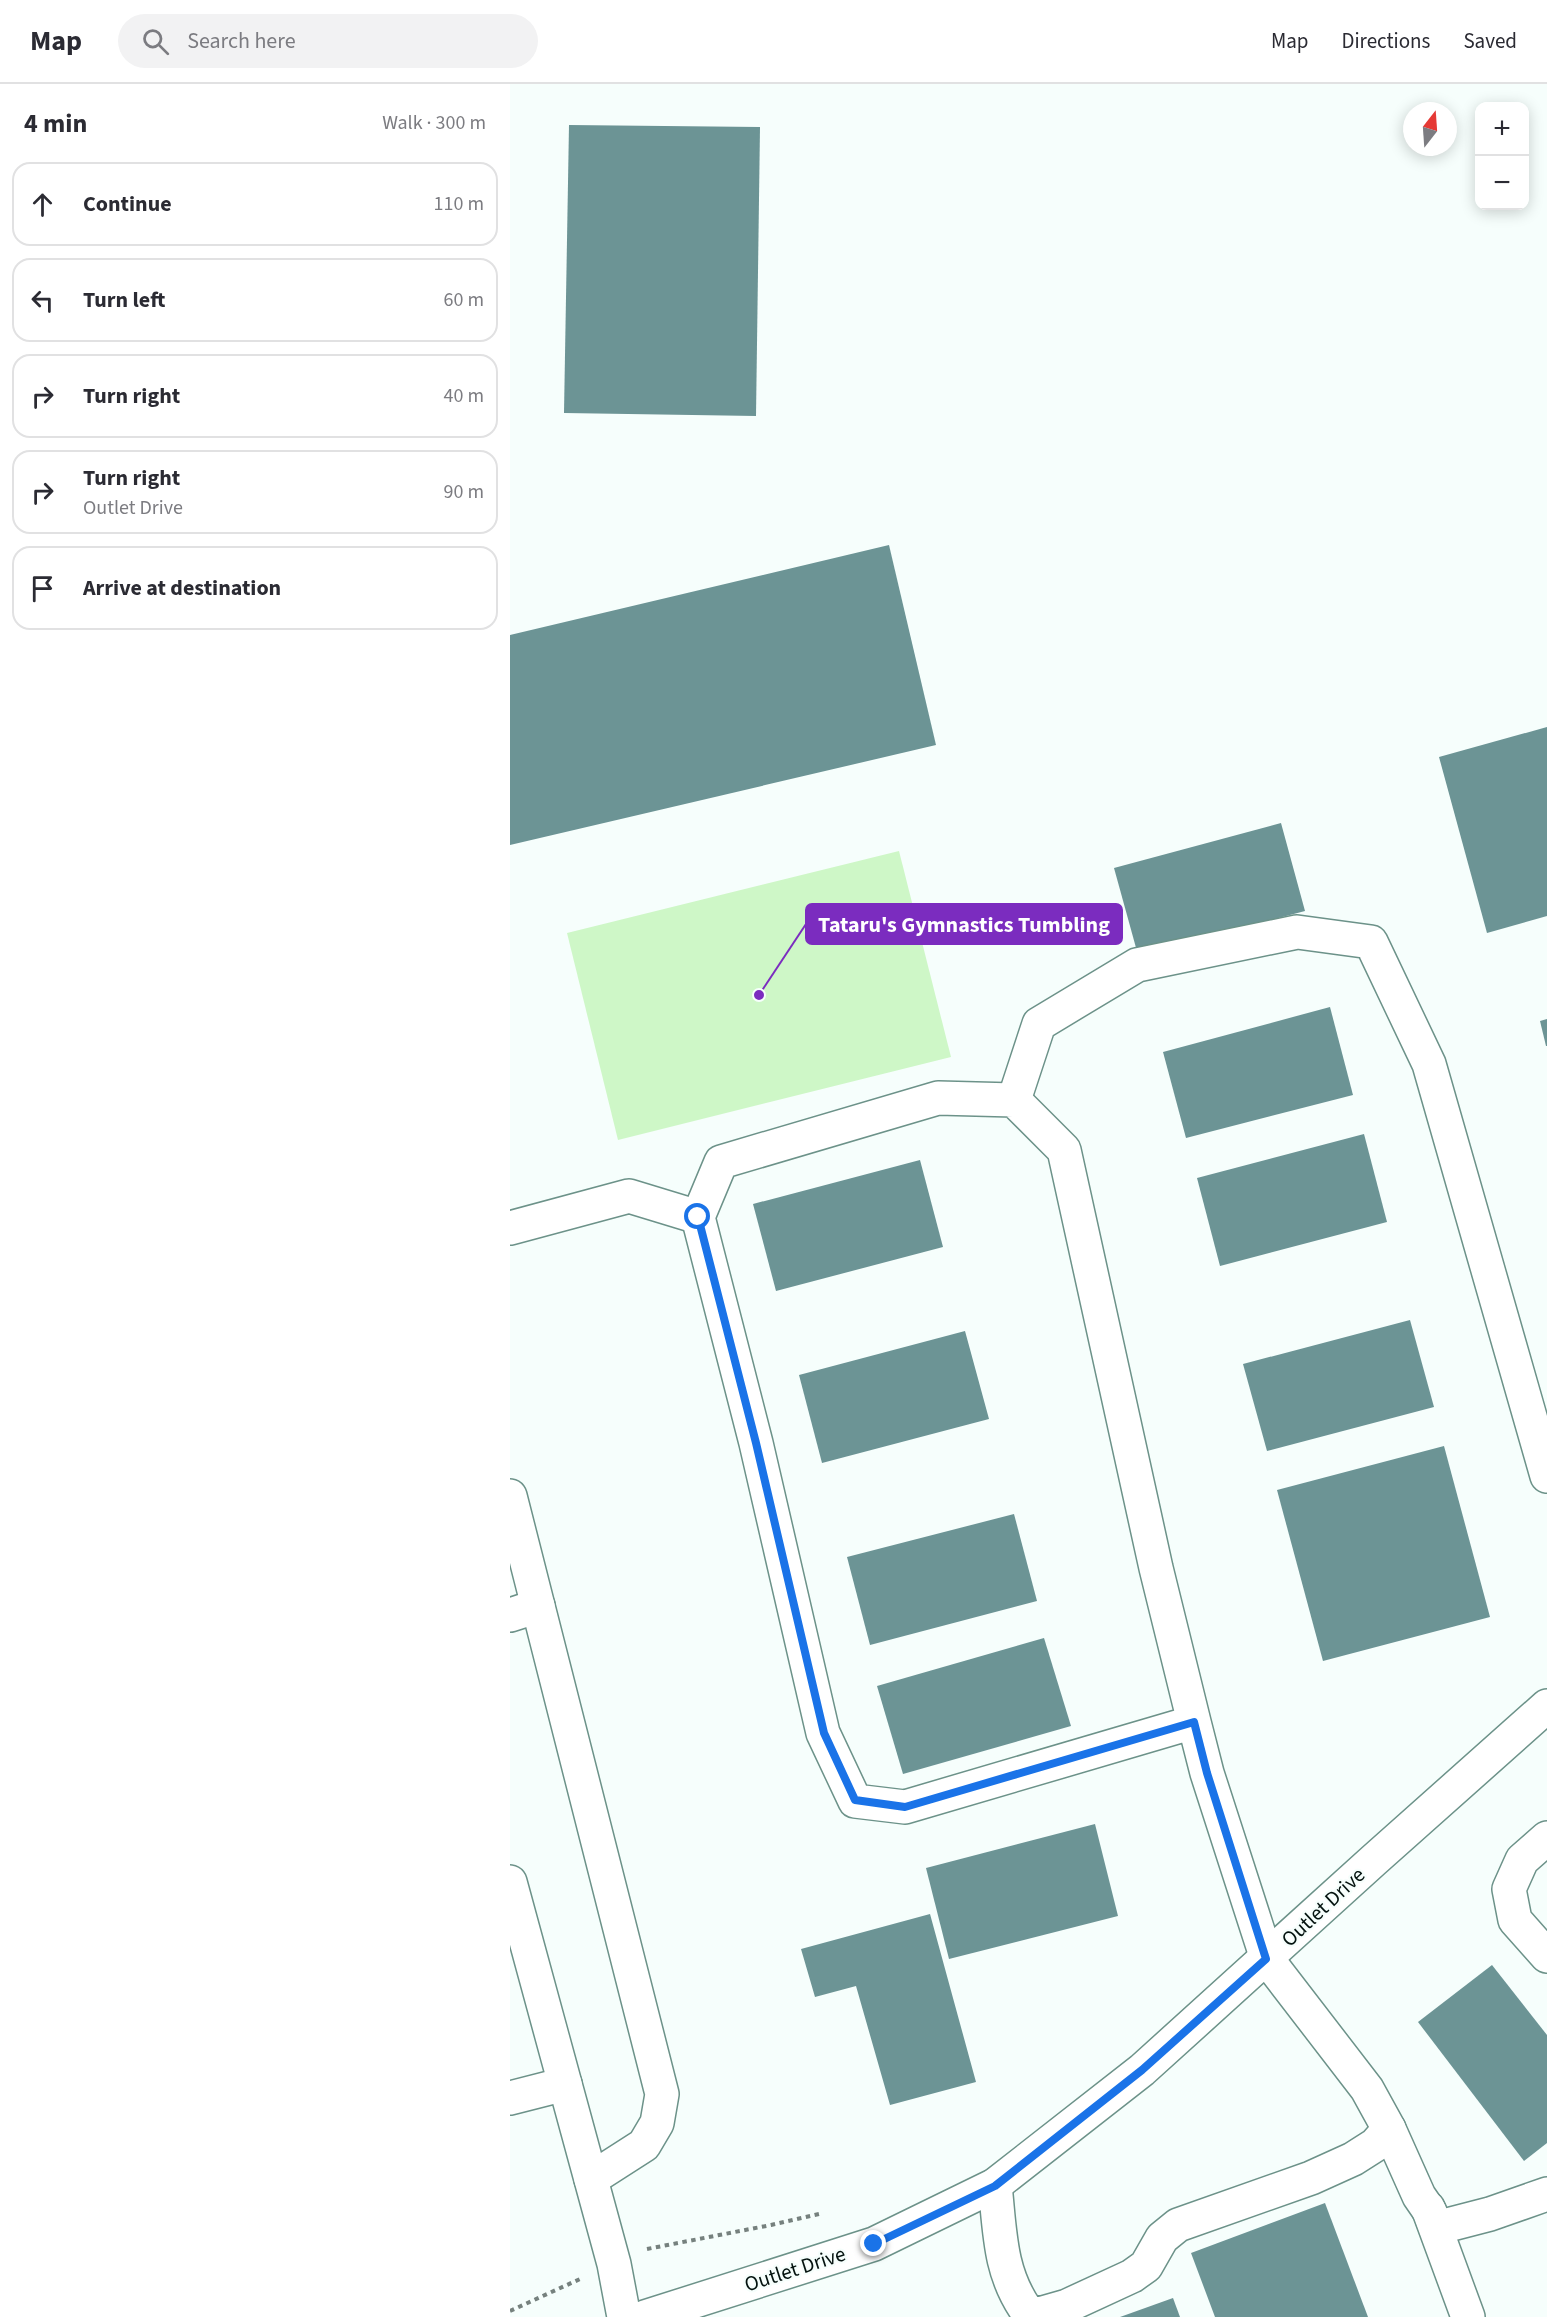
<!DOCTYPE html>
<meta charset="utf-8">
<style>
:root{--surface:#fff;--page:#f2f2f3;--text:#2b2b33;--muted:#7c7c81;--line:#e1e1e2}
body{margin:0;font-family:"Source Sans 3",sans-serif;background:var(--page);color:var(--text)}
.controls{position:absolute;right:18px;top:18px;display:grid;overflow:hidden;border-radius:12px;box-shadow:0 3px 15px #0003}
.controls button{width:54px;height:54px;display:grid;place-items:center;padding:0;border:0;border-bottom:2px solid var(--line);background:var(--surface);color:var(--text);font:30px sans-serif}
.compass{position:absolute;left:893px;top:18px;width:54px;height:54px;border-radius:50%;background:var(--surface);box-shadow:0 3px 15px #0003;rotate:17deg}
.stop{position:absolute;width:18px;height:18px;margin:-14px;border:4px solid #1a73e8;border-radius:50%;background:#fff}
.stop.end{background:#1a73e8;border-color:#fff;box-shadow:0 2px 6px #0008}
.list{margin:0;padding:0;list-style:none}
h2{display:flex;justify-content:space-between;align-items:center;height:78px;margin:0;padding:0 24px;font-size:26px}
h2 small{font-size:20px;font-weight:400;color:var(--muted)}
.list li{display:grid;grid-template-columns:39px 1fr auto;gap:18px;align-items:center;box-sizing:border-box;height:84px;margin:0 12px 12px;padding:0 12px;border:2px solid var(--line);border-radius:18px}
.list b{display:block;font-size:22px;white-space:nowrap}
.list p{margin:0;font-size:20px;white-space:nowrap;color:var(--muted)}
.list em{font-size:20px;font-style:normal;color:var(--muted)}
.icon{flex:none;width:33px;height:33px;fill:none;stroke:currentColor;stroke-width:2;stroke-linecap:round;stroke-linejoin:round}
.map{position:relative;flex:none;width:1037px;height:2233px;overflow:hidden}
header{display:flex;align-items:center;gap:36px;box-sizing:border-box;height:84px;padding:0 30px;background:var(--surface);border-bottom:2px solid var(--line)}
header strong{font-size:28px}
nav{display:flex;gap:33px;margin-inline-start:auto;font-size:21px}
.search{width:420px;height:54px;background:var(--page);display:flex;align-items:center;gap:15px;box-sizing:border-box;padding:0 21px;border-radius:33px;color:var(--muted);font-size:22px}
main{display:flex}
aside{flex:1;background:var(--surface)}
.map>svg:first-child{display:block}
.green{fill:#cef7c7}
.building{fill:#6c9495}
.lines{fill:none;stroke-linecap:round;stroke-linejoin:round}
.minor-casing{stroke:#6c9289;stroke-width:36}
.path{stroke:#76817e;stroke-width:4;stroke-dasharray:4.5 4.5;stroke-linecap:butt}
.minor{stroke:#fff;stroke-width:33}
.route{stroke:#1a73e8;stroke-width:8}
.labels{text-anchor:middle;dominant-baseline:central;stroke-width:4.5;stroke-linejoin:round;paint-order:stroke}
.street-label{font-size:21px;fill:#04120f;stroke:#f6fefc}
.leader{fill:none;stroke:#7b2cbf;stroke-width:2}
.callout-dot{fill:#7b2cbf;stroke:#f6fefc;stroke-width:2}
.callout{fill:#7b2cbf;stroke:#7b2cbf;stroke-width:2}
.callout-label{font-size:22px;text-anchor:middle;font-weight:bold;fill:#fff}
</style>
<header>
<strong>Map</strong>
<div class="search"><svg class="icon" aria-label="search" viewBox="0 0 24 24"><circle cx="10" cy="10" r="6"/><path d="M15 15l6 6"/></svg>Search here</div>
<nav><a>Map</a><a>Directions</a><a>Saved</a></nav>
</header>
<main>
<aside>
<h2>4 min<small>Walk · 300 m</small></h2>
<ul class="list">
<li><svg class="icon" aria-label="ahead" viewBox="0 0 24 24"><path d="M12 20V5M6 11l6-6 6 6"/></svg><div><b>Continue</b></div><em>110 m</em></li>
<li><svg class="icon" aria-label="left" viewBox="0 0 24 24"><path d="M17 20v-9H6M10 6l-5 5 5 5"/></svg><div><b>Turn left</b></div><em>60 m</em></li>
<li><svg class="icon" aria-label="right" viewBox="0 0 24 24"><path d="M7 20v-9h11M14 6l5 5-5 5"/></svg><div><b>Turn right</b></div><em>40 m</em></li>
<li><svg class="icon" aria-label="right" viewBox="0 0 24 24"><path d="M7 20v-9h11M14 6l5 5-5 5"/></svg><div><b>Turn right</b><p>Outlet Drive</p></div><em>90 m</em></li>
<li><svg class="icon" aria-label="arrive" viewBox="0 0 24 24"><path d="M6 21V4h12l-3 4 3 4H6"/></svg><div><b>Arrive at destination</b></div></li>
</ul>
</aside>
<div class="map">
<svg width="1037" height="2233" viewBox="0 0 1037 2233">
<rect width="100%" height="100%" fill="#f6fefc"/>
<polygon class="green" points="389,767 441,973 108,1056 57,849"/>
<g class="building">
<polygon points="59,41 250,43 246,332 54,329"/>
<polygon points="379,461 426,661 0,761 0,551"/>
<polygon points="1037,643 1037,832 977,849 929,673"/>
<polygon points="771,739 795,827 628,871 604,784"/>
<polygon points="820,923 843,1011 676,1054 653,968"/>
<polygon points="1037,935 1037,962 1036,962 1030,937"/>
<polygon points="854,1050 877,1138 710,1182 687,1094"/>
<polygon points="410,1076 433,1163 266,1207 243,1120"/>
<polygon points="900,1236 924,1323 757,1367 733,1280"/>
<polygon points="455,1247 479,1335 312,1379 289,1291"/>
<polygon points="934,1362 980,1533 813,1577 767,1406"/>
<polygon points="504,1430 527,1517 360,1561 337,1473"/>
<polygon points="534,1554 561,1642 393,1690 367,1602"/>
<polygon points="585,1740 608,1832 439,1875 416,1784"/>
<polygon points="420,1830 466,1998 380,2021 346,1902 305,1913 291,1865"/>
<polygon points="982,1881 1037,1951 1037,2059 1014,2077 908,1938"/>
<polygon points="815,2119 858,2233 705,2233 681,2169"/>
<polygon points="663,2214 670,2233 610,2233"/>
</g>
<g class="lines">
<defs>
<g id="minor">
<polyline points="504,1016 529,940 627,881 787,848 861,858 919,980 1037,1392"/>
<polyline points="0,1144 119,1112 188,1133"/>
<polyline points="0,1412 152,2010 147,2039 134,2061 81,2095"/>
<polyline points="0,1531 28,1522"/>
<polyline points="684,1638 395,1723 345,1717 313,1649 246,1359 188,1133 211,1078 428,1014 504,1016 554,1066 646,1484 684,1638 697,1689 757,1875 857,2005 879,2045 909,2112 920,2128 926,2144 980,2130 1037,2110"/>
<polyline points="1037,1754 1012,1776 999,1805 1005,1836 1037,1872"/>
<polyline points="0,1798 104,2180 114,2233"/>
<polyline points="0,2014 55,2000"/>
<path d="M485 2101C490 2147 489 2187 516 2226L529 2230 557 2222 622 2192 636 2182 652 2154 668 2141 801 2094 843 2075 865 2061 879 2045"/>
<polyline points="918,2124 958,2233"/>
<polyline points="135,2233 364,2160 485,2101 632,1986 864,1776 1037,1622"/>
</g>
</defs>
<use href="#minor" class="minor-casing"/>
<g class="path">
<polyline points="137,2165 261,2141 309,2130"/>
<polyline points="0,2227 70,2195"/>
</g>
<use href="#minor" class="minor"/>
</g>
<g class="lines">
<polyline class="route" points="188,1133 246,1359 314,1649 345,1716 395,1723 684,1638 697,1689 756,1875 632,1986 485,2102 364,2160"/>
</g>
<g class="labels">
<g class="street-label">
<text transform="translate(813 1823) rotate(-43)">Outlet Drive</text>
<text transform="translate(285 2185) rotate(-18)">Outlet Drive</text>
</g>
</g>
<path class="leader" d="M249 911L296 840"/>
<circle class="callout-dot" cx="249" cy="911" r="6"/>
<rect class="callout" x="296" y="820" width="316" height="40" rx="6"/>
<g class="callout-label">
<text x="454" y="848">Tataru's Gymnastics Tumbling</text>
</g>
</svg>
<div class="controls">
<button>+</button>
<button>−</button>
</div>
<svg class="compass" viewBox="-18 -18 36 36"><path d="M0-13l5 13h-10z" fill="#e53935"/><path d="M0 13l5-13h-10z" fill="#7c7c81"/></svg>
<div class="stop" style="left:188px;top:1133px"></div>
<div class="stop end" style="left:364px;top:2160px"></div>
</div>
</main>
